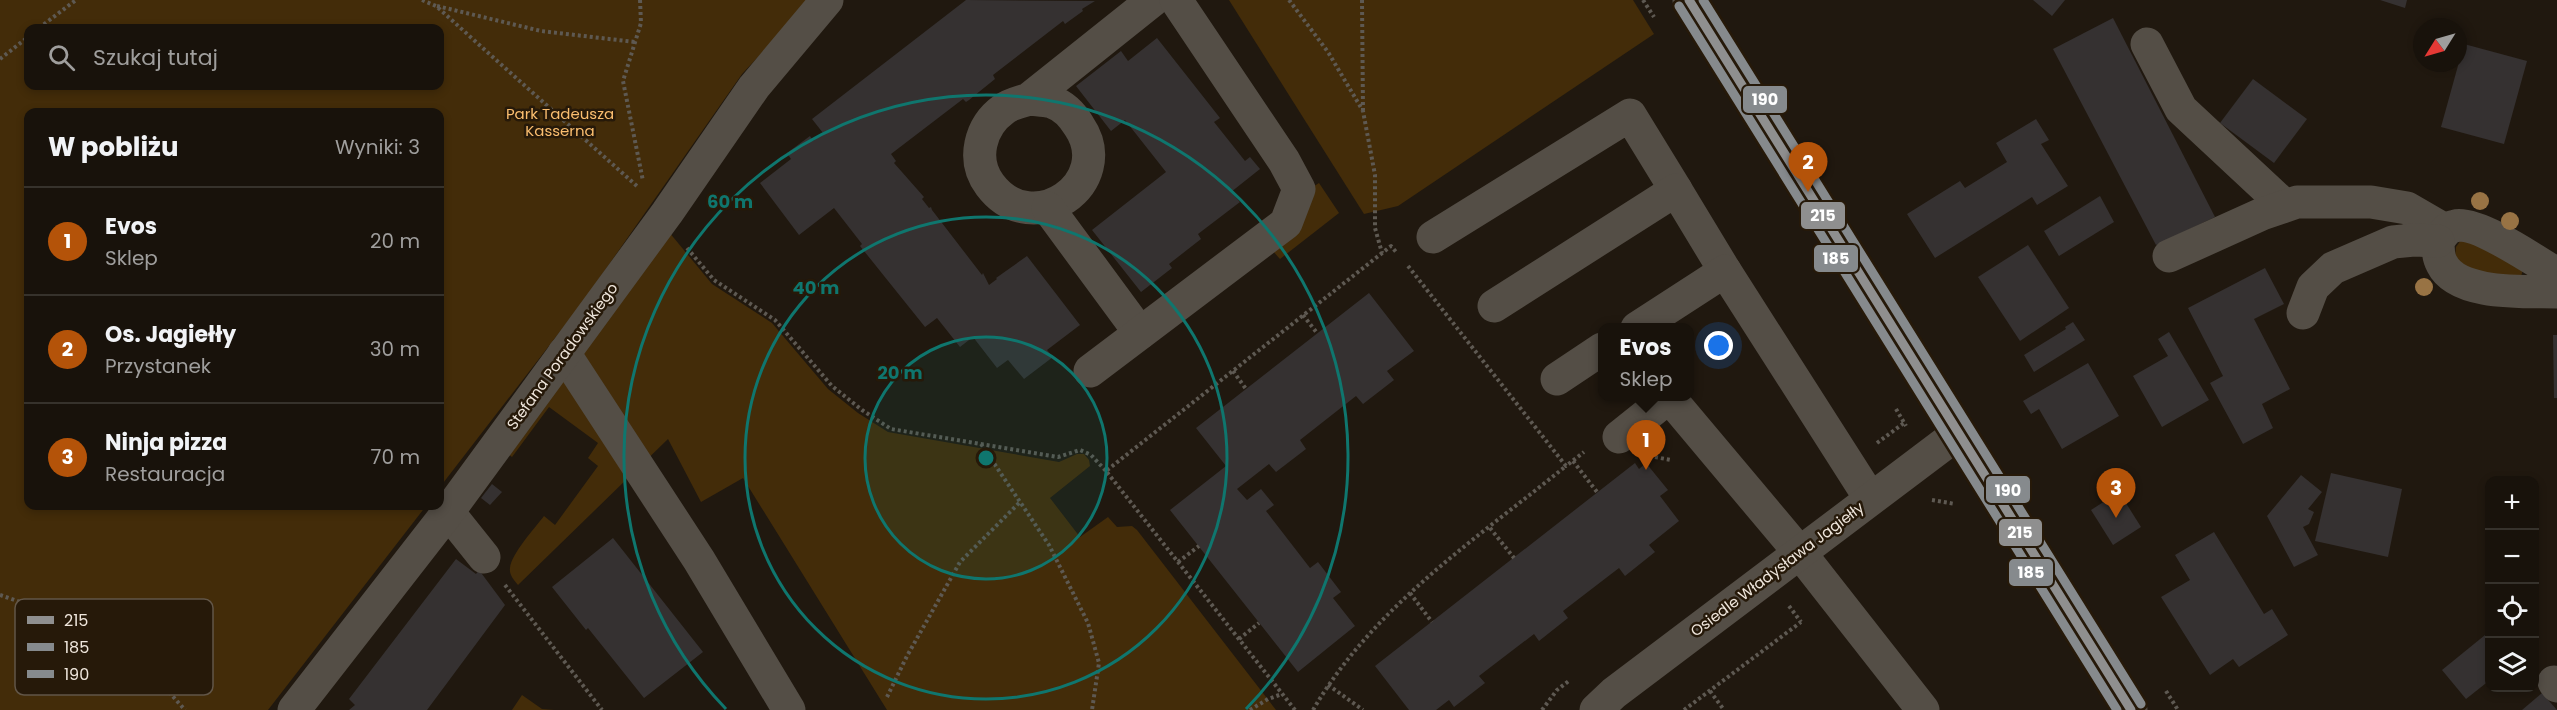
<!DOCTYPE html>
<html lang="pl">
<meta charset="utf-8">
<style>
:root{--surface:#18120b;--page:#211b14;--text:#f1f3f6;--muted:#9f9e9d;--line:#36322c;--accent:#b45309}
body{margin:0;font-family:Poppins,sans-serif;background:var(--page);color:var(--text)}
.controls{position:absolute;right:18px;bottom:18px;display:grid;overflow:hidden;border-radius:12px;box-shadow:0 3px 9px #0003}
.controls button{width:54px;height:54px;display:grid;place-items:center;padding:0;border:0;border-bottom:2px solid var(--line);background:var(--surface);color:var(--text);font:30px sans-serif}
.compass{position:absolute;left:2413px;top:18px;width:54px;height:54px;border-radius:50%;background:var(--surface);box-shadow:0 3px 9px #0003;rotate:233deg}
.you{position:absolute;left:1719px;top:346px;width:21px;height:21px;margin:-15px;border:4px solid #fff;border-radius:50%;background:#1a73e8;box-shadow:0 0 0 9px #1a73e833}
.badge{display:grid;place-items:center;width:39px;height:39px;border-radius:50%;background:var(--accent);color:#fff;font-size:20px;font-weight:700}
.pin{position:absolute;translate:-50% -50px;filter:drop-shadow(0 2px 3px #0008)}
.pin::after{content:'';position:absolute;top:32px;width:21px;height:18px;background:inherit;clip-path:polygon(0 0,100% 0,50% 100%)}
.popup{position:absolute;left:1598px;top:323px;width:96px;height:78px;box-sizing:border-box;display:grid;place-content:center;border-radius:12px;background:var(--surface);filter:drop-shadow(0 2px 4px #0005);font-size:20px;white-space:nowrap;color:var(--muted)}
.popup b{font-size:22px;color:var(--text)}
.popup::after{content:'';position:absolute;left:50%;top:100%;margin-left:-12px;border:12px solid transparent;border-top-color:var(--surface)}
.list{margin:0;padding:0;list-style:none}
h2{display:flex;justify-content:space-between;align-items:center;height:78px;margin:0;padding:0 24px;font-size:26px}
h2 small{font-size:20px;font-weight:400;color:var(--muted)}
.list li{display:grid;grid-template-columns:39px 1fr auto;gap:18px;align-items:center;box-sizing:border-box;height:108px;padding:0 24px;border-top:2px solid var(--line)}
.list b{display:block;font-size:22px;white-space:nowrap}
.list p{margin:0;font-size:20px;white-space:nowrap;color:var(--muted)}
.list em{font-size:20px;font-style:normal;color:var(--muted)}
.icon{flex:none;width:33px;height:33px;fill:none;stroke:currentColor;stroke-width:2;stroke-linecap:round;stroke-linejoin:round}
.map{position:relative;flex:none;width:2557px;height:710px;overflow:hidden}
.search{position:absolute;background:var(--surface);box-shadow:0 3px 9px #0003;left:24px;top:24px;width:420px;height:66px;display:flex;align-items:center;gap:15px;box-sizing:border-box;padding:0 21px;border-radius:12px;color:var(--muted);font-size:22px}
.panel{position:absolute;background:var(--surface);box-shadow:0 3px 9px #0003;left:24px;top:108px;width:420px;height:402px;border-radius:12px}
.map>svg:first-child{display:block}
.green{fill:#432c09;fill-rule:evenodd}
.building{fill:#353131}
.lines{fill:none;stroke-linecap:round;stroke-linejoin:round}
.path{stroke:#5e5952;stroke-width:4;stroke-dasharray:3 3;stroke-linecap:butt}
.minor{stroke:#544e46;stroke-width:33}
.bus-1-casing{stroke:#261909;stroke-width:14}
.bus-2-casing{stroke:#261909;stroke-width:14}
.bus-3-casing{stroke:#261909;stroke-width:14}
.bus-1{stroke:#8f8f8f;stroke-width:9}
.bus-2{stroke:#868a8d;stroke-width:9}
.bus-3{stroke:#868a8d;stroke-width:9}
.tree{fill:#987344}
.ring{fill:none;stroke:#0f766e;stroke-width:3}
.labels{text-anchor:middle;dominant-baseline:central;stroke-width:5;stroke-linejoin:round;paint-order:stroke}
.park-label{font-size:15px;fill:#fbbe6f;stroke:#261909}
.street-label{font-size:15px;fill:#efe6dc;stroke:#261909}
.key{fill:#261909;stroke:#625648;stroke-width:1.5}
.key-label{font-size:16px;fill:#efe6dc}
.centre{fill:#0f766e;stroke:#261909;stroke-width:3}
.ring-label{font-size:18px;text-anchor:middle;font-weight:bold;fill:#0f766e;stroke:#261909;stroke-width:5;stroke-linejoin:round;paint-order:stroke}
.line-badge{stroke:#261909;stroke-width:2}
.badge-label{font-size:16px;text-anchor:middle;font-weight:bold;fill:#fff}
</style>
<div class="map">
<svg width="2557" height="710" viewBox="0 0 2557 710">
<rect width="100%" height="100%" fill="#20180f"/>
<g class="green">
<path d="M0 0H811L742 74 582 303 440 487V112H28V506H426L268 710H0ZM28 28H440V86H28Z"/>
<polygon points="1229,0 1633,0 1654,34 1398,206 1364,214"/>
<polygon points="1319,183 1339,213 1280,259 1272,250 1308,190"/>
<path d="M664 226 712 284 772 323 828 389 858 413 888 432 1059 462 1077 454H1084L1089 460 1090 466 1050 498 1080 537 1108 517 1117 527 1132 526 1137 530 1276 710H887L743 478 701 502 668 439 518 585C514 580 509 575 510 568 511 554 535 528 544 516L555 525 598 466 588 458 598 443 549 407 512 457 501 449Z"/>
<polygon points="2475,238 2523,270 2521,276 2476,275 2455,258 2456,247 2461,240"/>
<polygon points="522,695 542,709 554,710 512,710"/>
</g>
<g class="building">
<polygon points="966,0 1095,1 1082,9 1083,11 1065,24 1063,21 993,75 995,79 969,100 966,102 963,99 891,154 896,161 894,163 924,197 922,199 929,208 931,207 932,210 982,275 983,273 989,285 997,279 996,278 1027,256 1080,325 1047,350 1053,357 1024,379 1008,360 997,368 973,337 960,347 937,318 925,327 860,246 862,244 834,208 799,235 760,183 791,159 787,153 810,136 813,141 823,133 812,119"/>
<polygon points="2033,0 2065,0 2052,16"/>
<polygon points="2380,0 2407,0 2405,8"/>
<polygon points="2113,18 2215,217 2156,245 2053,49"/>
<polygon points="1157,38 1220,118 1214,122 1245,161 1250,157 1260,169 1231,192 1240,202 1198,234 1201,239 1169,264 1172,268 1141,292 1092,230 1166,172 1125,120 1111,131 1076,86 1121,51 1128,61"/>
<polygon points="2464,44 2527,61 2504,144 2441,127"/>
<polygon points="2253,79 2307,119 2274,163 2220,123"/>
<polygon points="2036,119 2049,140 2041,144 2068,186 2037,205 2032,197 1935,258 1907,214 1960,181 1965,188 2007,162 1996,143"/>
<polygon points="2100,196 2114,222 2059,256 2044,231"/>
<polygon points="2028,245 2069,308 2020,341 1978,277"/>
<polygon points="2265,268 2284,304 2254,319 2290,389 2262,404 2273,428 2243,444 2210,383 2223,376 2188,308"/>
<polygon points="1369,293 1414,351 1387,371 1394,380 1363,404 1356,396 1300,440 1306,449 1276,472 1269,464 1237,489 1247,500 1261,489 1274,505 1266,511 1310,568 1318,562 1341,592 1333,598 1355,626 1298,672 1170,510 1226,466 1196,428"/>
<polygon points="2073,322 2085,340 2034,372 2024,355 2066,329 2065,327"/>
<polygon points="2169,332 2209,400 2162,427 2133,376 2168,356 2158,339"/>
<polygon points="2553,335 2557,335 2557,398 2554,398"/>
<polygon points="2088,363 2119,416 2062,449 2039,409 2031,414 2023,401"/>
<polygon points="1635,463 1639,469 1646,463 1668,490 1660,496 1679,521 1649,545 1655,552 1625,576 1619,568 1563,611 1568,618 1539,641 1534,634 1479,676 1485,683 1454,707 1449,700 1436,710 1409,710 1375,666"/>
<polygon points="2331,473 2402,489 2388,557 2315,541"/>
<polygon points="2301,475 2322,492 2308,509 2314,512 2309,524 2303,527 2318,555 2294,567 2267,516"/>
<polygon points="492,484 502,492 490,505 481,498"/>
<polygon points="2119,492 2141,527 2113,545 2091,510"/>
<polygon points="2214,532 2264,614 2272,609 2288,635 2239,667 2233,659 2210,675 2161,597 2190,580 2175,555"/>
<polygon points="613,538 703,652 644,698 588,628 586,630 552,587"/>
<polygon points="456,559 476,574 479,570 505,605 427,710 349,710 355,705 349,699"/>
<polygon points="2490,631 2490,680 2466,699 2442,670"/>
<polygon points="2542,693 2557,710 2522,710"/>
</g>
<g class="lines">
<g class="path">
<polyline points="422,0 436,6 639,188"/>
<polyline points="640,0 641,23 623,81 643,181"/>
<polyline points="1289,0 1328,52 1363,111 1375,175 1375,228 1382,253"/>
<polyline points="1362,0 1363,110"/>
<polyline points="1643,0 1654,17"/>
<polyline points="437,6 541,31 635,42"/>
<polyline points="39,28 76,0"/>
<polyline points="0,59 28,37"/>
<polyline points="687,248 714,280 775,320 832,386 862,410 891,429 1058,457 1080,450 1091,455 1106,471"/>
<polyline points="1408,266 1566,466 1584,452"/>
<polyline points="1303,315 1317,333"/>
<polyline points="1233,371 1246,389"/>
<polyline points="1896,409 1906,426"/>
<polyline points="1877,443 1904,423"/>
<polyline points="981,444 1049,545 1088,623 1099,663 1092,710"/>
<polyline points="1655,457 1671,460"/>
<polyline points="1573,461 1597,492"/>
<polyline points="1932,500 1955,504"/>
<polyline points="1490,528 1514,558"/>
<polyline points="1178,562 1199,546"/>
<polyline points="505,585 602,710"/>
<polyline points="1410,593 1432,622"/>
<polyline points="0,595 91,627 168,691 185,710"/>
<polyline points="1789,606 1801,622"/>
<polyline points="1239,639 1259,623"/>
<polyline points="1328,685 1363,710"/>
<polyline points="1710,691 1724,710"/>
<polyline points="2166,691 2178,710"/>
<polyline points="887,697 907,656 960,562 1020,502"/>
<polyline points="1250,710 1268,699 1282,694"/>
<polyline points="1295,710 1106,471 1391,246 1397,253"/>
<path d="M1313 710C1373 607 1476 539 1566 466"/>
<polyline points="1542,710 1557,690 1570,680"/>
<polyline points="1684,710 1801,622"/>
</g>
<g class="minor">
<polyline points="1689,0 2131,710"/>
<polyline points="2147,44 2181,109 2284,205"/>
<path d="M1029 99C1036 100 1045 100 1052 102 1064 106 1073 116 1079 126 1117 182 1033 242 990 185 971 160 980 126 1004 109 1010 104 1021 102 1029 99L1153 0"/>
<polyline points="1048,208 1140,333"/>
<polyline points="1433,237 1630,115 1676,190"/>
<polyline points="2169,256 2262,214 2297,202 2371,202 2407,208 2445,230"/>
<path d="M2557 274C2537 262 2476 220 2455 226 2446 228 2443 234 2438 241 2438 249 2438 257 2442 264 2458 296 2526 291 2557 292"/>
<polyline points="1494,306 1676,190 1725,271"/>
<polyline points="2303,313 2313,287 2333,268 2393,242 2414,240 2438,241"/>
<polyline points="1637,328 1725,271 1870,498"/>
<polyline points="564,353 699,560 789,710"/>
<polyline points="1090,371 1286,223 1299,189 1284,161 1176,0"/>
<polyline points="1557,379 1602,349"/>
<polyline points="1619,437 1669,397 1800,553 1923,710"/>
<polyline points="448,512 484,557"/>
<polyline points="2554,682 2557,686"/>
<polyline points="294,710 448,512 667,213 754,87 827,0"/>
<polyline points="1596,710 1614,693 1960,432"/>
</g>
<defs>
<polyline id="bus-1" points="1689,0 2131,710"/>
<polyline id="bus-2" points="1679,6 2117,710"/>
<polyline id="bus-3" points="1703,0 2141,704"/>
</defs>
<use href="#bus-1" class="bus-1-casing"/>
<use href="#bus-2" class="bus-2-casing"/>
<use href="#bus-3" class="bus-3-casing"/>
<use href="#bus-1" class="bus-1"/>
<use href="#bus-2" class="bus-2"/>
<use href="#bus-3" class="bus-3"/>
</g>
<g class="tree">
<circle cx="2480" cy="201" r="9"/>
<circle cx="2510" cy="221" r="9"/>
<circle cx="2424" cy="287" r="9"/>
</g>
<circle cx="986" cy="458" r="121" fill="#0f766e" fill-opacity=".12"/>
<g class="ring">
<circle cx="986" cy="458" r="121"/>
<circle cx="986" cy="458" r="241"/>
<path d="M726 709A362 362 0 1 1 1246 709"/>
</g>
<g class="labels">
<g class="park-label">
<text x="560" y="113">Park Tadeusza<tspan x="560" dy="17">Kasserna</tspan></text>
</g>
<g class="street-label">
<text transform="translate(562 356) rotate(-54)">Stefana Poradowskiego</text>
<text transform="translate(1777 569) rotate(-37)">Osiedle Władysława Jagiełły</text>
</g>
</g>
<rect x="15" y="599" width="198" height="96" rx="9" class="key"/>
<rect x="27" y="616" width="27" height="8" fill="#8f8f8f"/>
<rect x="27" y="643" width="27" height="8" fill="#868a8d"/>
<rect x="27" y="670" width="27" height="8" fill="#868a8d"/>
<g class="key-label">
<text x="64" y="626">215</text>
<text x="64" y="653">185</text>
<text x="64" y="680">190</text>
</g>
<circle cx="986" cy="458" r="9" class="centre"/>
<g class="ring-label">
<text x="730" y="208">60 m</text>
<text x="816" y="294">40 m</text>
<text x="900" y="379">20 m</text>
</g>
<g class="line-badge">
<rect x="1742" y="85" width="46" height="29" rx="6" fill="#868a8d"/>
<rect x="1800" y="201" width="46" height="29" rx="6" fill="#8f8f8f"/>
<rect x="1813" y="244" width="46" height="29" rx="6" fill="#868a8d"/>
<rect x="1985" y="475" width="46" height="29" rx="6" fill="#868a8d"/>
<rect x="1998" y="518" width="45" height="29" rx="6" fill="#8f8f8f"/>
<rect x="2008" y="558" width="46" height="29" rx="6" fill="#868a8d"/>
</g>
<g class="badge-label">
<text x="1765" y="105">190</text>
<text x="1823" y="221">215</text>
<text x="1836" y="264">185</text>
<text x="2008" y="496">190</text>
<text x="2020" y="538">215</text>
<text x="2031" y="578">185</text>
</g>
</svg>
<div class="controls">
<button>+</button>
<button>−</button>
<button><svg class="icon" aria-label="locate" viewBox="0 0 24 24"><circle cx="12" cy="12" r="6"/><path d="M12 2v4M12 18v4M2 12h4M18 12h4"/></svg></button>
<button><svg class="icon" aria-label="layers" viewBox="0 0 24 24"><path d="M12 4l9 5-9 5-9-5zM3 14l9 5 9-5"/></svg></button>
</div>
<svg class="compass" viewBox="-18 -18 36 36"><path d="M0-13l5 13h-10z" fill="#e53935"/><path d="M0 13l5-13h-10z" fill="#9f9e9d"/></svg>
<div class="you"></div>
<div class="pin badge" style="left:1646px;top:470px">1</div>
<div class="popup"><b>Evos</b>Sklep</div>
<div class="pin badge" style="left:1808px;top:192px">2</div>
<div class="pin badge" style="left:2116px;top:518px">3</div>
<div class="search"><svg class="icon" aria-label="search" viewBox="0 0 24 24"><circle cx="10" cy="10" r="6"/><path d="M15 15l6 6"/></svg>Szukaj tutaj</div>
<section class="panel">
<h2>W pobliżu<small>Wyniki: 3</small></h2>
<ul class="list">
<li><span class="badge">1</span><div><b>Evos</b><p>Sklep</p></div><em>20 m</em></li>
<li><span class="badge">2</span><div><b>Os. Jagiełły</b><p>Przystanek</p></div><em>30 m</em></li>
<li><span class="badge">3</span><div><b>Ninja pizza</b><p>Restauracja</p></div><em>70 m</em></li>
</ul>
</section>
</div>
